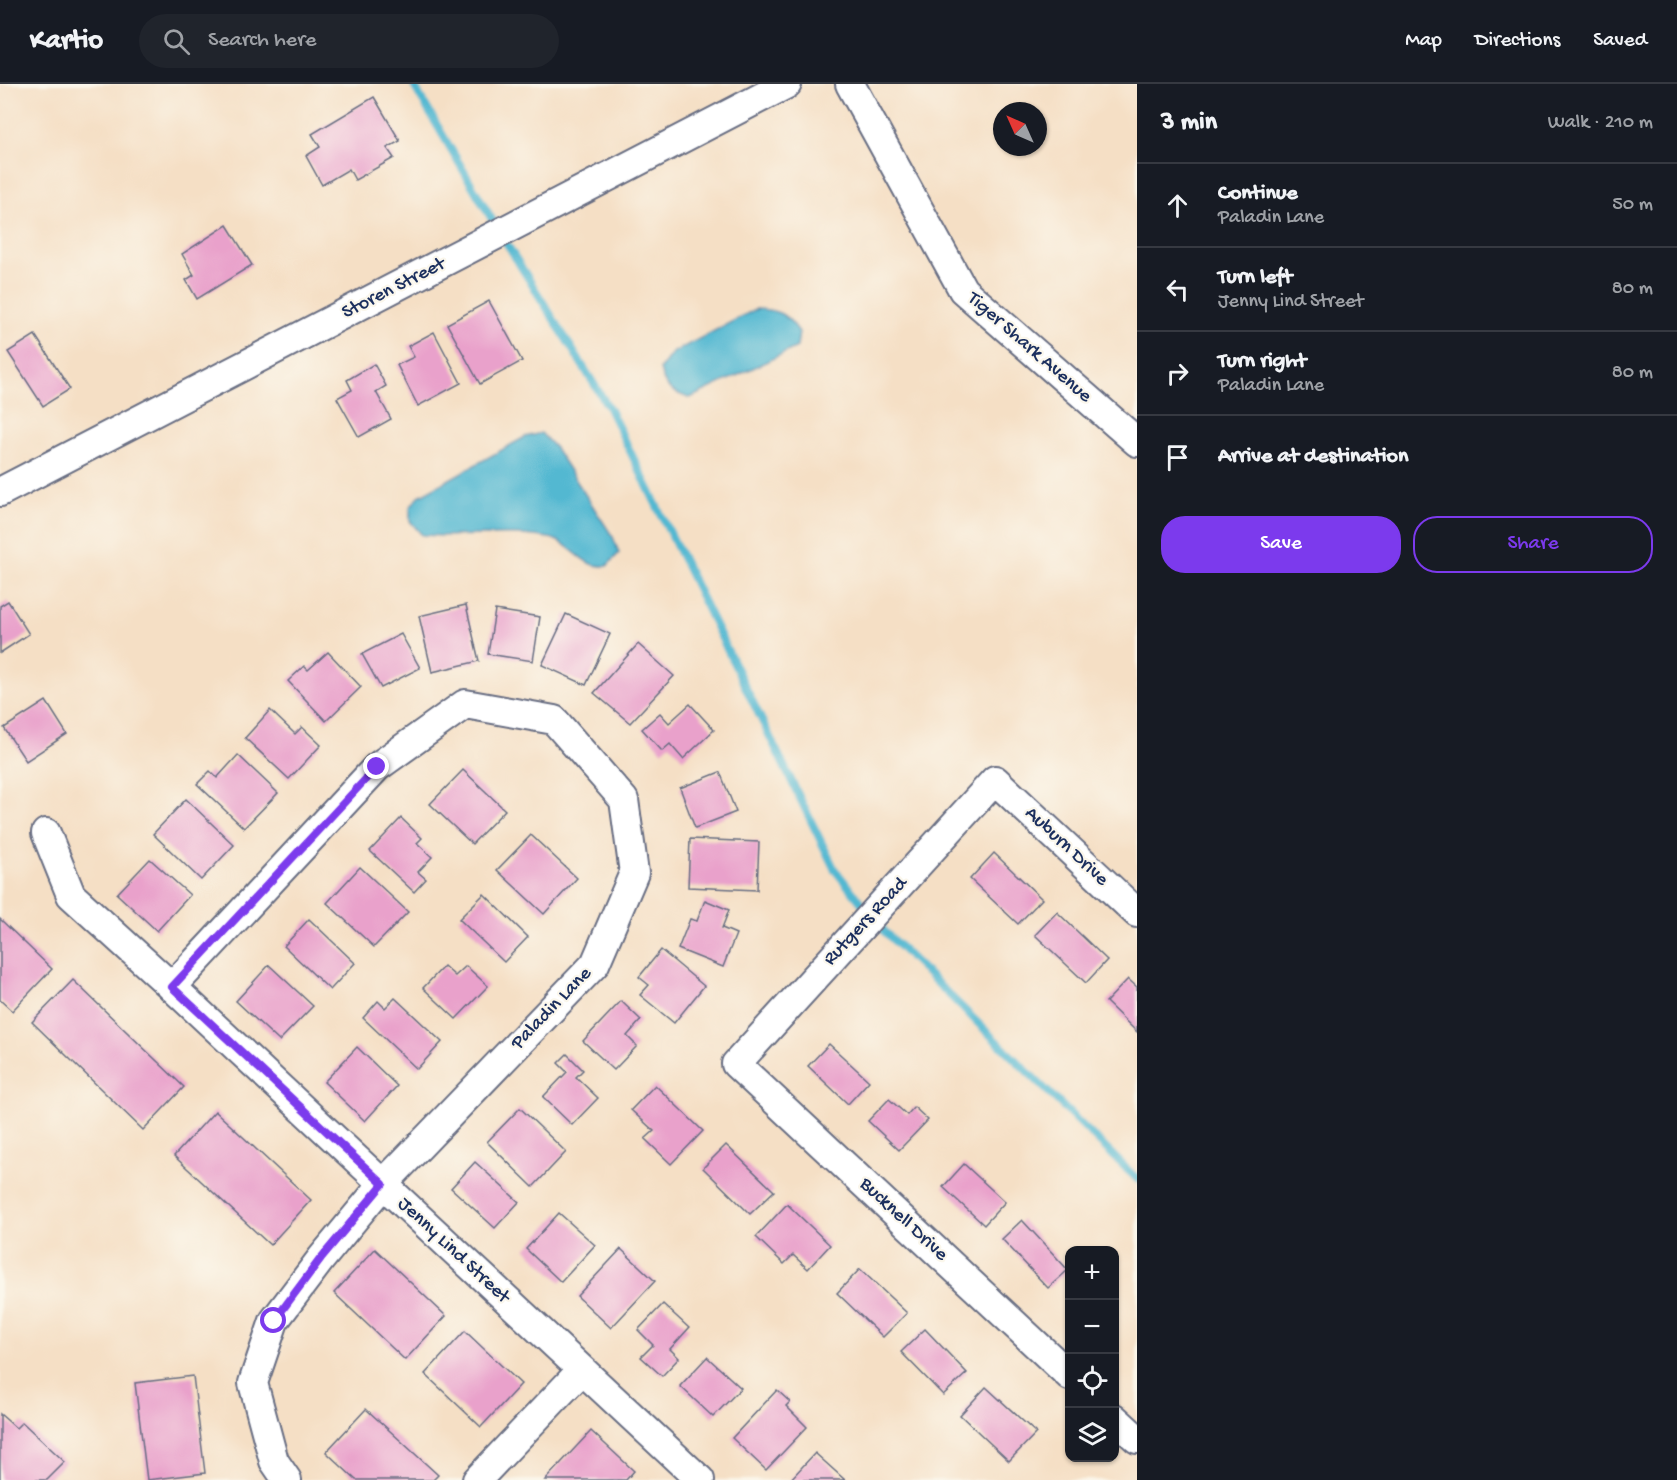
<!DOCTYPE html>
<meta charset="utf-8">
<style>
:root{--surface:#171b24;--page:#20242c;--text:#f1f3f6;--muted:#9ea1a6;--line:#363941;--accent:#7c3aed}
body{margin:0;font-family:"Gochi Hand",sans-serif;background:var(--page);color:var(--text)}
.controls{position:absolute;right:18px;bottom:18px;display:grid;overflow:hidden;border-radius:12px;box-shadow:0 2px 4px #0004}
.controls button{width:54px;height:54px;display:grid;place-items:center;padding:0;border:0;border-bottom:2px solid var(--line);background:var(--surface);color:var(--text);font:30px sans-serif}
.compass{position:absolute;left:993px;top:18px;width:54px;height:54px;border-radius:50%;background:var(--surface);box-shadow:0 2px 4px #0004;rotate:315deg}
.stop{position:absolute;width:18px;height:18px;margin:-14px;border:4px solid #7c3aed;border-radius:50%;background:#fff}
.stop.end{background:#7c3aed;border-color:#fff;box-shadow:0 2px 6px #0008}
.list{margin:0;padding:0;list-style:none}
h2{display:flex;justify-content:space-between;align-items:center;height:78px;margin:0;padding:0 24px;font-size:26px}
h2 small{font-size:20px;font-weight:400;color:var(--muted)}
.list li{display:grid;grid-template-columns:39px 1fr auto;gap:18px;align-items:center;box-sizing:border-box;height:84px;padding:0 24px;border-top:2px solid var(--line)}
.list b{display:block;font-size:22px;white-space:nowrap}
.list p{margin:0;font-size:20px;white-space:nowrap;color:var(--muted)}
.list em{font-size:20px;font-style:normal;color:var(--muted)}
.actions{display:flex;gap:12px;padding:18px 24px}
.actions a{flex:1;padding:14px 0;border:2px solid var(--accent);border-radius:24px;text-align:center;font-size:21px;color:var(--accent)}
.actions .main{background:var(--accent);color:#fff}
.icon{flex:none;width:33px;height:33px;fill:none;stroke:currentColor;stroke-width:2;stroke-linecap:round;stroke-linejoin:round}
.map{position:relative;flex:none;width:1137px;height:1396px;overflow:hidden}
header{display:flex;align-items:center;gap:36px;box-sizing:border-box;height:84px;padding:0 30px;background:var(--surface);border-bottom:2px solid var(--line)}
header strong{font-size:28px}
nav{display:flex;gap:33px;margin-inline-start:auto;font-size:21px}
.search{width:420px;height:54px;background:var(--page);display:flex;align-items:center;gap:15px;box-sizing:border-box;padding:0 21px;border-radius:33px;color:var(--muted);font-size:22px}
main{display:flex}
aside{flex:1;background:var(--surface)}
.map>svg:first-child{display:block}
.water{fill:#52b8d1;stroke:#367498;stroke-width:1.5}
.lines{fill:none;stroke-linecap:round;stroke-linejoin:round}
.stream{stroke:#52b8d1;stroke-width:8}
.building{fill:#e9a1cb}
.minor-casing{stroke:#676d82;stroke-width:32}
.minor{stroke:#fff;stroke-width:28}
.route{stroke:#7c3aed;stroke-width:8}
.labels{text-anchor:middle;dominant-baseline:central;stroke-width:4.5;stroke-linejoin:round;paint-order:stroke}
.street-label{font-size:20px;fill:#1b2f5e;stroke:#fbf7ec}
</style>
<header>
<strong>Kartio</strong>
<div class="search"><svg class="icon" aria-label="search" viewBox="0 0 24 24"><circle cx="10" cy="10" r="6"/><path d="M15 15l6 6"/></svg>Search here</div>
<nav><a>Map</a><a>Directions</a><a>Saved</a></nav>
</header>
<main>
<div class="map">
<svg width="1137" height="1396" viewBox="0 0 1137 1396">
<rect width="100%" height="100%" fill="#fbf7ec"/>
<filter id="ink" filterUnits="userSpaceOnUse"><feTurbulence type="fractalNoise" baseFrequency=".0167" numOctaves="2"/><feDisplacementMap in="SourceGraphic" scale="12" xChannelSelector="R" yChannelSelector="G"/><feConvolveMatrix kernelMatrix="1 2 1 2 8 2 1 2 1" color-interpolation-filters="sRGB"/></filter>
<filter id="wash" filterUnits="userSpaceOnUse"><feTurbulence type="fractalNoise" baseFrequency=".008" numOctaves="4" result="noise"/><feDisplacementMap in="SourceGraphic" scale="24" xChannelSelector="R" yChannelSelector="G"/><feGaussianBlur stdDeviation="1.35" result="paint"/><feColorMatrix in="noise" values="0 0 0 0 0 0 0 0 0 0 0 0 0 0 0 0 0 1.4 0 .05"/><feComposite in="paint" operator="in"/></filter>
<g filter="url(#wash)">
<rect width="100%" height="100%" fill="#f5dfc5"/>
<g class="water">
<path d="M756 225C778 226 786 229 799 248L797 263 690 314C672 309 664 304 660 285L672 269Z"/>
<path d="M541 349 555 364 613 453 619 469 607 482C601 482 594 482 589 479 576 472 563 456 549 454 507 447 465 454 422 451L410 437V423L419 412 525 353Z"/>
</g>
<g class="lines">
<g class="stream">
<polyline points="413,0 497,144"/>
<polyline points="503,154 609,324 835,786 885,848 1137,1095"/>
</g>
</g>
<g id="blocks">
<g class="building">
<polygon points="374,13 400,57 387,64 394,74 355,96 349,85 322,101 306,72 320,63 312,50"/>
<polygon points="227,141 252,181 197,215 186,196 194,191 182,170"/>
<polygon points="489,217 522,277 480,300 447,240"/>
<polygon points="434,248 461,299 418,322 397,281 414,273 408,262"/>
<polygon points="35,251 70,305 43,322 8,268"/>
<polygon points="374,280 386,302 376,308 391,335 359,353 337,314 352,306 347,296"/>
<polygon points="8,517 29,550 0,569 0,522"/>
<polygon points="466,521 479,577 432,588 419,532"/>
<polygon points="495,526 540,533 533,577 488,570"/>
<polygon points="566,530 610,550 586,601 542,581"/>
<polygon points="401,550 420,584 381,604 362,570"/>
<polygon points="638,560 674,592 630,639 594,609"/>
<polygon points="328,568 361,603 326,637 288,597 304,582 308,586"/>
<polygon points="46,617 67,650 26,677 4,644"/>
<polygon points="690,620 714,646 683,675 670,660 662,667 642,645 660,629 669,639"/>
<polygon points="270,626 295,650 302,643 321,661 289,695 245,654"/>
<polygon points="238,671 278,709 244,744 197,700 210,687 217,694"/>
<polygon points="463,686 505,726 472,760 430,720"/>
<polygon points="720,688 736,728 695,744 680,704"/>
<polygon points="186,715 234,761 201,796 153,750"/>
<polygon points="401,734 422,754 417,759 432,773 418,788 426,795 414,808 370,767"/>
<polygon points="531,751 577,794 544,830 497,786"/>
<polygon points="690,755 759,758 757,806 688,803"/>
<polygon points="994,769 1042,815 1018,840 970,795"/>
<polygon points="150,775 190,811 157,847 117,810"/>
<polygon points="360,783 408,828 374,863 327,819"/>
<polygon points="484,810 528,853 504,878 459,835"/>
<polygon points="705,816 729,826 722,844 736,850 723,883 678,865 690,835 697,837"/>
<polygon points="1057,828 1107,876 1086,899 1035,851"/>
<polygon points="0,835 52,885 12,927 0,916"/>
<polygon points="309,835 355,879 330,906 284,862"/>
<polygon points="661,866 704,902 674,939 640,911 649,901 639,893"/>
<polygon points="269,881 313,922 279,957 236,917"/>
<polygon points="444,882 455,892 466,882 488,902 456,935 423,904"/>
<polygon points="1128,895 1137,903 1137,948 1106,918"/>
<polygon points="73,896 184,1003 143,1046 32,938"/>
<polygon points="395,914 442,958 417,985 363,934 378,917 385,924"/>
<polygon points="621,917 641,936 627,952 637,962 614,986 583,957"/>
<polygon points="829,960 869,997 848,1020 808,982"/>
<polygon points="357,963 397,1002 365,1037 324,998"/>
<polygon points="567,970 583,986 576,993 598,1014 572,1041 543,1013 567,988 558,979"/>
<polygon points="655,1001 703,1047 671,1080 645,1055 654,1047 631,1026"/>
<polygon points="889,1015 907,1031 914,1023 928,1036 899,1066 868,1037"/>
<polygon points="520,1024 566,1068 533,1103 487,1058"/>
<polygon points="215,1027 311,1116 270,1161 174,1072"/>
<polygon points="726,1061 774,1107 750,1130 703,1084"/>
<polygon points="475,1078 519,1118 495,1144 451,1104"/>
<polygon points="964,1080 1005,1118 984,1141 943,1103"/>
<polygon points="787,1120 830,1161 808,1185 793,1171 784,1180 756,1153"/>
<polygon points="559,1129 595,1161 561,1198 526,1165"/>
<polygon points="1022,1136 1068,1186 1048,1204 1002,1155"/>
<polygon points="375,1165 446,1232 405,1276 334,1209"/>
<polygon points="621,1165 655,1197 611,1244 577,1212"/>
<polygon points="860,1185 907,1229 883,1253 837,1209"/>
<polygon points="663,1220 689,1244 670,1265 679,1274 662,1292 641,1273 653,1261 638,1246"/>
<polygon points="925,1245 967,1289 943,1311 901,1268"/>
<polygon points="465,1247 521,1300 481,1343 425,1290"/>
<polygon points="707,1273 741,1304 713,1333 680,1302"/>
<polygon points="193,1292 205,1389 147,1396 135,1299"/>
<polygon points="986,1303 1036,1349 1009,1377 960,1331"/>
<polygon points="777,1306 790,1318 786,1322 807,1343 766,1386 732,1354"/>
<polygon points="366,1325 438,1391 433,1396 356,1396 326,1368"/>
<polygon points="0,1330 16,1344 22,1338 65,1378 47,1396 0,1396"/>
<polygon points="591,1347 634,1387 626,1396 545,1396"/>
<polygon points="815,1369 845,1396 790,1396"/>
</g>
</g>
</g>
<g filter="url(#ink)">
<use href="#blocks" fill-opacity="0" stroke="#676d82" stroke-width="1.5"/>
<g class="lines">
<defs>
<g id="minor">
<polyline points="850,0 963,206 1137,358"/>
<polyline points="0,408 787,0"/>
<polyline points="46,749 71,811 172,903 700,1396"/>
<polyline points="172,903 377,683 465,620 554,636 624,716 634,789 595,880 383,1100 321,1175 274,1237 253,1299 274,1377 287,1396"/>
<polyline points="1070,1292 736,980 995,696 1137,829"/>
<polyline points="1114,1334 1137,1355"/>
<polyline points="477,1396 581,1287"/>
</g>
</defs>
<use href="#minor" class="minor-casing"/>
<use href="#minor" class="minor"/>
</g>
</g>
<g class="lines" filter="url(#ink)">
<polyline class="route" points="274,1237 321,1174 383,1100 172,903 377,683"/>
</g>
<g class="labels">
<g class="street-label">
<text transform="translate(394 205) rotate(-27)">Storen Street</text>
<text transform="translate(1029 264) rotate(41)">Tiger Shark Avenue</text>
<text transform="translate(1066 763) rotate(43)">Auburn Drive</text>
<text transform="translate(866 838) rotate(-47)">Rutgers Road</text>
<text transform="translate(552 925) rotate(-46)">Paladin Lane</text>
<text transform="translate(903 1136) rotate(43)">Bucknell Drive</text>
<text transform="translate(453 1167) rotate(43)">Jenny Lind Street</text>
</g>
</g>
</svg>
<div class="controls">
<button>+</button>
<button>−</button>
<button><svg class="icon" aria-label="locate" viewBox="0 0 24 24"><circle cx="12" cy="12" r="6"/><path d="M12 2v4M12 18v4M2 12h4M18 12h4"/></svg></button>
<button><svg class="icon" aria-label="layers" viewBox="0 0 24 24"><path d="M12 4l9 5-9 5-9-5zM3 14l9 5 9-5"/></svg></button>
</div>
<svg class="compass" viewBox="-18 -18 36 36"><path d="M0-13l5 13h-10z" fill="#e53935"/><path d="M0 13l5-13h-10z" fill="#9ea1a6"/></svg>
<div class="stop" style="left:274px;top:1237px"></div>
<div class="stop end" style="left:377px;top:683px"></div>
</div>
<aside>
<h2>3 min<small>Walk · 210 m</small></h2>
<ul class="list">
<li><svg class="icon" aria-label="ahead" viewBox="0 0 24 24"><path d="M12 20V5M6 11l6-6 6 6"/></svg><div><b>Continue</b><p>Paladin Lane</p></div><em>50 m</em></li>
<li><svg class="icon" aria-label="left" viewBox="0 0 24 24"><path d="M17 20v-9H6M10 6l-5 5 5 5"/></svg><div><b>Turn left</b><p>Jenny Lind Street</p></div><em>80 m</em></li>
<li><svg class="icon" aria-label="right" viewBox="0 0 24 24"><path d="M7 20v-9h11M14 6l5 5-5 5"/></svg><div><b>Turn right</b><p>Paladin Lane</p></div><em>80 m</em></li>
<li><svg class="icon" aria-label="arrive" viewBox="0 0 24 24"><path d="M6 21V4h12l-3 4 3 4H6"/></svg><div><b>Arrive at destination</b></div></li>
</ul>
<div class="actions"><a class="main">Save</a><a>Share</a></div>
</aside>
</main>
